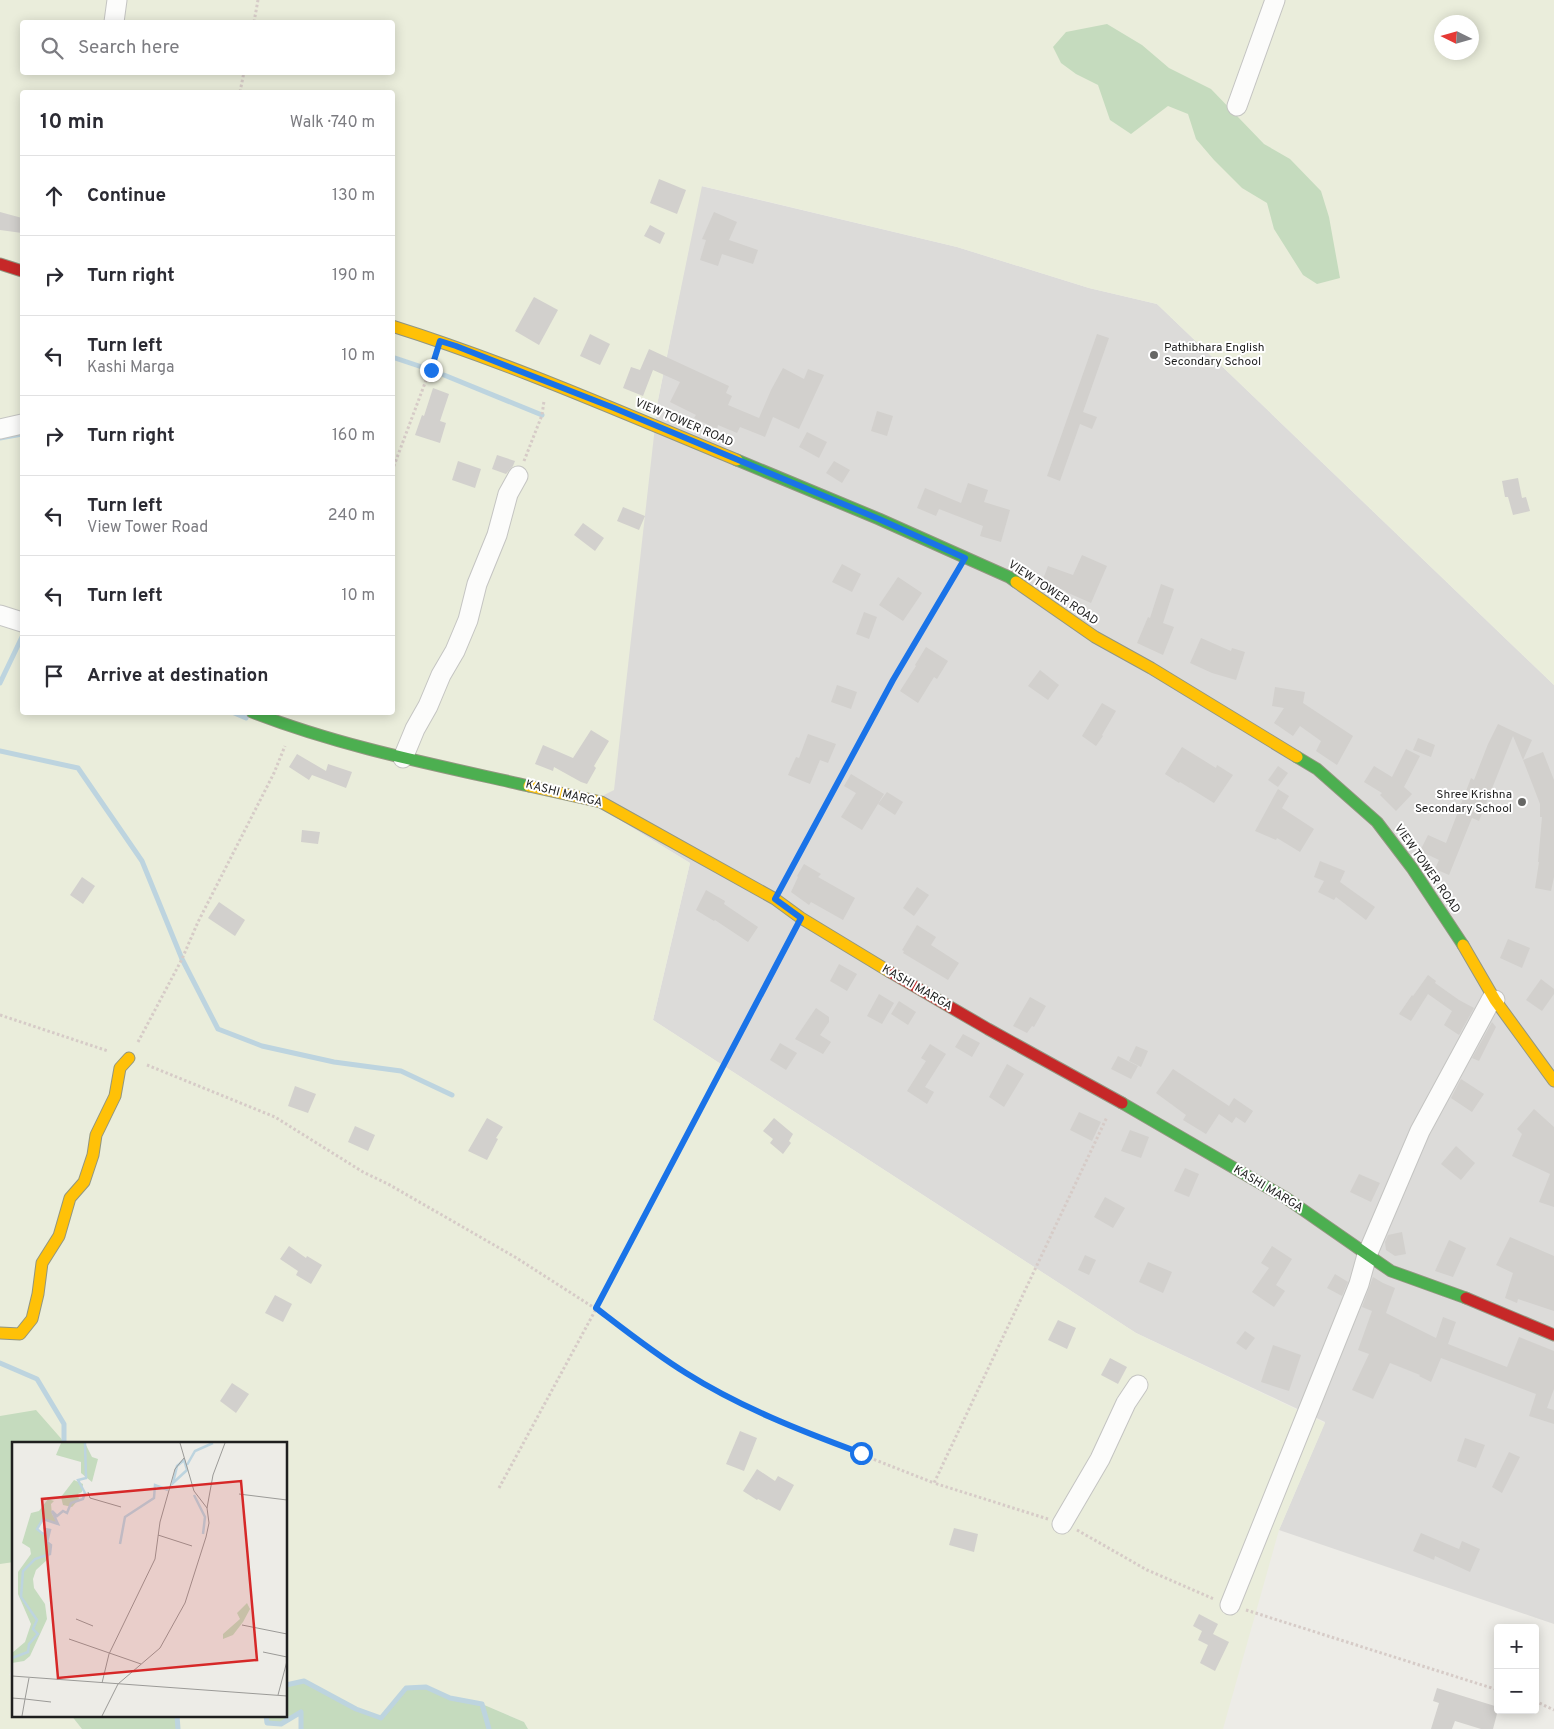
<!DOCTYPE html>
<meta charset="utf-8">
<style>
:root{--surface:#fff;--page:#f2f2f3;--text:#2b2b33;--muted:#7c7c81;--line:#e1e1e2}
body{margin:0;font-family:Overpass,sans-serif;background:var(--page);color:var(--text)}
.controls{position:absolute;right:15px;bottom:15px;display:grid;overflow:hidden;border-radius:5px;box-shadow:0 2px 12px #0003}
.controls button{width:45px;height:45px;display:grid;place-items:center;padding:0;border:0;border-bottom:1px solid var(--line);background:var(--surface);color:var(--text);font:25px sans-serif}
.compass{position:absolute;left:1434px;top:15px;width:45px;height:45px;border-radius:50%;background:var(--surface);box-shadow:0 2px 12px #0003;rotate:275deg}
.stop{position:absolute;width:15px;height:15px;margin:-11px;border:4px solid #1a73e8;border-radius:50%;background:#fff}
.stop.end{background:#1a73e8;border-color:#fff;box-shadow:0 1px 5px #0008}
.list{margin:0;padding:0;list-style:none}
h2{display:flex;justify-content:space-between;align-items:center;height:65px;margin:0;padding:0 20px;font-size:21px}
h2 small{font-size:16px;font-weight:400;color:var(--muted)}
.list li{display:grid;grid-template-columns:32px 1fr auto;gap:15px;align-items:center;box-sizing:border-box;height:80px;padding:0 20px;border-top:1px solid var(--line)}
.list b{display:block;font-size:19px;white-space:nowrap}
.list p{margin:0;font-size:16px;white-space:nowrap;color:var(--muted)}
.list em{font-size:16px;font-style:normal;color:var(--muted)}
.icon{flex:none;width:28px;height:28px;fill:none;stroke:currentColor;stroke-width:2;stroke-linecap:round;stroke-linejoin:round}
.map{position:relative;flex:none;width:1554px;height:1729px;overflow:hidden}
.search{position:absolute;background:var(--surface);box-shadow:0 2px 12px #0003;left:20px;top:20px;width:375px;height:55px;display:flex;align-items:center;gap:12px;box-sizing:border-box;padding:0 18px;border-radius:5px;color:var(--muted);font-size:19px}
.panel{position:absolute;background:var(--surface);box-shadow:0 2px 12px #0003;left:20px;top:90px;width:375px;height:625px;border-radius:5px}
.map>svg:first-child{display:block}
.residential{fill:#dcdbd9}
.farmland{fill:#eaeddb;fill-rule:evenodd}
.forest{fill:#c5dbbe}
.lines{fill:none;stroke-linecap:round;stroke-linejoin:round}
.stream{stroke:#bdd4df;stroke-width:5}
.building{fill:#d2d0cd}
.street-casing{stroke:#c4c4c2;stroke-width:21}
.fast-casing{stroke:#929680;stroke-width:13}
.slow-casing{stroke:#929680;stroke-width:13}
.jam-casing{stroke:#929680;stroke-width:13}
.path{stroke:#d6cbc7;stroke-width:3;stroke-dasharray:2.5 2.5;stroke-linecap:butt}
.street{stroke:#fcfcfb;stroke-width:19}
.fast{stroke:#4caf50;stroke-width:11}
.slow{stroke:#ffc107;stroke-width:11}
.jam{stroke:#c62828;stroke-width:11}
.route{stroke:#1a73e8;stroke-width:6}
.poi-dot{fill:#676765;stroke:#fff;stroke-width:2}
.labels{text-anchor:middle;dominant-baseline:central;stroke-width:4;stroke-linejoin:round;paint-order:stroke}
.poi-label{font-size:12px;fill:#1f1f1f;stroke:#fff;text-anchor:start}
.street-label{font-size:12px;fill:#1f1f1f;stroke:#fff}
.inset-river{fill:none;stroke:#bdd4df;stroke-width:2.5}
.inset-road{fill:none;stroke:#9b9a97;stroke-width:1}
.view{fill:#d62828;fill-opacity:0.15;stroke:#d62828;stroke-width:2.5}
.inset-edge{fill:none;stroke:#1f1f1f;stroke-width:2.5}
</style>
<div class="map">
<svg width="1554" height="1729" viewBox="0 0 1554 1729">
<rect width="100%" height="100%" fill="#edece7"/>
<polygon class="residential" points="701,186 957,247 1089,288 1157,304 1554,685 1554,1624 1279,1530 1325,1422 1136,1333 653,1020 690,863 590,802 658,400"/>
<g class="farmland">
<path d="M0 0H1554V685L1157 304 1089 288 957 247 702 186 658 400 614 790 590 802 690 863 653 1020 1136 1333 1325 1423 1279 1530 1223 1729H528L524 1722 482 1704 450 1698 426 1687 406 1688 381 1718 356 1709 304 1681 286 1685V1443H14V1665L9 1675 14 1677V1715H71L82 1729H0ZM22 22H392V72H22ZM1442 22H1472V52H1442ZM22 92H392V712H22Z"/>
<polygon points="301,1712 301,1729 178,1729 177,1715 266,1715 267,1723"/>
</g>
<g class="forest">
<polygon points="1107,24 1142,45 1169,68 1211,89 1264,144 1290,159 1321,191 1329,217 1340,278 1317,284 1303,275 1274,229 1267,203 1242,188 1214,160 1196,139 1188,114 1168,106 1131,134 1110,120 1098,85 1076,74 1061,63 1053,47 1066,32"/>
<polygon points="36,1410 65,1443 14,1443 14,1562 0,1564 0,1416"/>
<polygon points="304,1681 356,1709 381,1718 406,1688 426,1687 450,1698 482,1704 524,1722 528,1729 301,1729 300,1712 281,1724 267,1723 266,1715 286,1715 286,1685"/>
<polygon points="71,1715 177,1715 178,1729 82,1729"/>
</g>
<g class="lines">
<g class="stream">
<polyline points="392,357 422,367"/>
<polyline points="444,375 542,415"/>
<polyline points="0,438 22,434"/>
<polyline points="0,683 22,637"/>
<polyline points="232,712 246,718"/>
<polyline points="0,751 78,768 142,861 182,959 218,1029 262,1046 334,1062 401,1071 452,1095"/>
<polyline points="0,1363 37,1379 64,1424 64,1443"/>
<polyline points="286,1685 304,1681 356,1709 381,1718 406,1688 426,1687 450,1698 482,1704 489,1729"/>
<polyline points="177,1715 178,1729"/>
<polyline points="266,1715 267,1723 281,1724 301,1712 301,1729"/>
</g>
</g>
<g class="building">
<polygon points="659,179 686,190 677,214 650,203"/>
<polygon points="0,212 22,218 22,233 0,230"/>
<polygon points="714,212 737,222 729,240 758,250 753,264 722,254 718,266 700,260 706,240 702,239"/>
<polygon points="650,225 665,233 660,244 644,236"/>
<polygon points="534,297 558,310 539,345 515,331"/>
<polygon points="590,334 610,344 600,365 580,356"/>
<polygon points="1097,334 1109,338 1083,412 1097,417 1092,429 1080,424 1060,481 1047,476"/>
<polygon points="649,349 729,386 726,393 732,396 728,405 759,418 771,390 783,368 804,379 808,369 824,375 799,429 773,417 765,437 740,427 737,433 718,425 717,429 694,418 696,415 670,402 680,382 653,370 643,396 623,388 631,367 640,370"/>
<polygon points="433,388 449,394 440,421 446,423 440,443 415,435 422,415 424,416"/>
<polygon points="877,411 893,416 887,436 871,431"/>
<polygon points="807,432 827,442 819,458 799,447"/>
<polygon points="497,455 515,461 513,466 506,474 492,469"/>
<polygon points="458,461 481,469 475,488 452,480"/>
<polygon points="834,461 850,470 842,483 826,473"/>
<polygon points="1518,478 1522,498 1526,497 1530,511 1513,515 1508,497 1505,497 1502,481"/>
<polygon points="968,483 988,490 984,502 1010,510 1001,542 980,536 983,526 939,509 936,516 917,508 925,488 961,503"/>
<polygon points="623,507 645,516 639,530 617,521"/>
<polygon points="583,523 604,538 595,551 574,535"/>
<polygon points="1082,555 1107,566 1091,603 1066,592 1066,591 1042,582 1048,566 1073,575"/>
<polygon points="842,564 861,574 852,592 832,582"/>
<polygon points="898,577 922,593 903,621 879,605"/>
<polygon points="1161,584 1174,589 1163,623 1174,627 1163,655 1137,643 1148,617 1150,618"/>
<polygon points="864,612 877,617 869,639 856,634"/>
<polygon points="1201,638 1231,651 1232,648 1245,652 1236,680 1212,673 1190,663"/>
<polygon points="926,647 948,661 937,679 934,677 918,703 900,691 916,666 915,665"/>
<polygon points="1040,670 1059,685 1048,700 1028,686"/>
<polygon points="837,685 857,692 851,709 831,702"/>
<polygon points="1275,687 1305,692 1303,703 1353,736 1337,765 1316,751 1321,741 1300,726 1293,736 1274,723 1284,708 1272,706"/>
<polygon points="1102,703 1116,711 1102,735 1103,736 1096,746 1082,736"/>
<polygon points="1498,724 1532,740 1523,760 1513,736 1479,821 1472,818 1449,875 1435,869 1439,860 1420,851 1428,835 1446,843 1471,778 1474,780 1488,744"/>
<polygon points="591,730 609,741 594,766 596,768 587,784 581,782 554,767 553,771 535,764 543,745 573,758"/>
<polygon points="808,734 836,744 828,763 820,760 810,784 788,775 796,757 799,758"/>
<polygon points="1418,738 1435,745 1431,757 1413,750"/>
<polygon points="1182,747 1216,768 1217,765 1233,775 1214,803 1180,782 1179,783 1165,774"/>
<polygon points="1406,749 1420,756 1404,787 1412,794 1396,811 1380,795 1382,793 1364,782 1374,766 1392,777"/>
<polygon points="1543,752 1554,780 1554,877 1551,891 1535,888 1539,862 1538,862 1542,817 1540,817 1540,804 1523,760"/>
<polygon points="297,754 326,771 328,764 352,772 346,788 312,775 309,780 289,767"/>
<polygon points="1278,766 1288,773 1278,787 1268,780"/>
<polygon points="851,774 884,794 862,830 841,817 856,793 844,786"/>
<polygon points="1278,789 1289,796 1282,808 1314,829 1300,852 1277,838 1276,840 1255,831"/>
<polygon points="887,792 903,802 895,815 878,804"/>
<polygon points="302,830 320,832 318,844 301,842"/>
<polygon points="1320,861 1345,871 1340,882 1375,907 1366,920 1336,897 1334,900 1318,892 1324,881 1314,877"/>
<polygon points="804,864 821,874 818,877 855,898 843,920 811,902 809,905 791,892 798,877 797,876"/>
<polygon points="82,877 95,886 83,904 70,895"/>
<polygon points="917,887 929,895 914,916 903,908"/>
<polygon points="706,890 725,901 724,904 758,927 748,942 715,920 714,921 696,910"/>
<polygon points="219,902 245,920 235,936 208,918"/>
<polygon points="917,925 936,937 931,945 959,963 948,980 903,953 904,951 902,950"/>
<polygon points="1508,939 1530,948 1522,968 1500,958"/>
<polygon points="839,964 857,974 847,991 830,981"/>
<polygon points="1428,975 1436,981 1435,983 1459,1000 1474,1008 1459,1035 1444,1025 1452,1011 1428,994 1411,1021 1399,1014 1412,995 1413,996"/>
<polygon points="1541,979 1554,989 1554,994 1542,1011 1526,1000"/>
<polygon points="879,994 894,1003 882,1024 867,1016"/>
<polygon points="1030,997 1046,1006 1034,1027 1032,1026 1027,1033 1013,1026"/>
<polygon points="899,1001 916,1012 908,1025 891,1014"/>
<polygon points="816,1008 829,1017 829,1022 820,1035 831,1042 823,1054 795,1039"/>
<polygon points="1492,1022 1496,1027 1479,1061 1472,1058"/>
<polygon points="963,1034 980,1043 972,1057 955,1047"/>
<polygon points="780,1043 797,1053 786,1070 770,1060"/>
<polygon points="930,1044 946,1054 925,1087 934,1092 927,1104 907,1091 926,1061 921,1058"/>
<polygon points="1136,1046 1148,1051 1141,1067 1129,1061"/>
<polygon points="1118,1056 1138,1066 1131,1079 1111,1069"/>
<polygon points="1007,1064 1024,1074 1004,1107 989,1097"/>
<polygon points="1173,1069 1229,1106 1234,1098 1253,1111 1245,1123 1236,1117 1232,1123 1219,1114 1206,1134 1183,1120 1186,1115 1156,1093"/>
<polygon points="1461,1079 1484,1094 1472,1112 1451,1098"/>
<polygon points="295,1086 316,1094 308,1113 288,1106"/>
<polygon points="1534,1109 1554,1127 1554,1207 1539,1202 1550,1174 1512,1156 1522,1134 1517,1129"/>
<polygon points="1079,1112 1101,1122 1092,1141 1070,1130"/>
<polygon points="487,1118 503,1127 496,1138 498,1139 487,1160 468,1151"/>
<polygon points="774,1118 793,1134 789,1141 791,1143 783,1154 770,1143 773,1139 763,1131"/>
<polygon points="355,1126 375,1135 368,1151 348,1142"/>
<polygon points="1130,1130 1149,1137 1141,1158 1121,1151"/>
<polygon points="1456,1146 1475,1163 1461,1180 1441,1164"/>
<polygon points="1185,1168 1199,1174 1189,1197 1174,1191"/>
<polygon points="1359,1174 1380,1183 1371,1202 1350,1192"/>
<polygon points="1105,1197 1125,1208 1113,1228 1094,1217"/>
<polygon points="1402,1232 1406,1254 1395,1256 1386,1250 1385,1242 1388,1235"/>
<polygon points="1510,1237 1554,1256 1554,1311 1518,1299 1517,1303 1505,1298 1513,1273 1496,1265"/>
<polygon points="1449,1240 1466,1248 1453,1277 1435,1271"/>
<polygon points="289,1246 306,1258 307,1256 322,1265 311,1284 296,1275 298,1271 280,1259"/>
<polygon points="1272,1246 1292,1259 1276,1285 1285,1291 1274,1307 1252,1292 1269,1268 1261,1263"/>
<polygon points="1085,1255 1096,1260 1089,1275 1078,1270"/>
<polygon points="1148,1262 1172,1272 1163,1293 1139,1282"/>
<polygon points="1335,1274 1348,1282 1342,1296 1327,1288"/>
<polygon points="1373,1277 1383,1283 1395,1288 1386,1313 1436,1338 1443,1317 1456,1322 1448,1344 1507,1367 1519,1337 1554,1351 1554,1389 1547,1408 1554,1410 1554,1424 1529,1416 1536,1394 1441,1358 1431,1382 1419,1376 1420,1375 1390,1363 1373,1399 1352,1390 1369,1354 1358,1350 1372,1311 1362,1307"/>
<polygon points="275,1295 292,1304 283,1322 265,1313"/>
<polygon points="1058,1320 1076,1328 1067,1349 1048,1340"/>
<polygon points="1245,1331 1255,1338 1246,1350 1236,1343"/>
<polygon points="1273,1345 1301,1355 1289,1391 1261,1382"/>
<polygon points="1110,1358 1127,1367 1118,1384 1101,1375"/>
<polygon points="232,1383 249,1394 236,1413 220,1401"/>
<polygon points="740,1431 757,1438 744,1471 726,1464"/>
<polygon points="1465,1438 1485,1445 1476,1468 1457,1461"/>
<polygon points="1509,1452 1520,1457 1502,1493 1492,1487"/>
<polygon points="757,1469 775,1481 778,1476 794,1485 780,1511 758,1499 757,1500 743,1491"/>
<polygon points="954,1528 978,1534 974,1552 949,1545"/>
<polygon points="1421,1533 1459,1549 1462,1541 1480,1549 1470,1572 1435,1556 1434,1560 1413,1551"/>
<polygon points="1199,1614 1218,1624 1213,1634 1229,1642 1215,1671 1200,1663 1208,1645 1198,1640 1202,1631 1193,1626"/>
<polygon points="1437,1688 1498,1707 1498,1710 1493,1729 1481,1729 1455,1721 1452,1729 1431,1729 1439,1703 1433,1701"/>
</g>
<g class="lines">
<defs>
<g id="street">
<polyline points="114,22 117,0"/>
<polyline points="1237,106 1275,0"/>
<polyline points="0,429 22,424"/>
<polyline points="0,615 22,622"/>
<polyline points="403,758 415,729 428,706 441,675 455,651 468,620 477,584 497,535 508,494 518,476"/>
<polyline points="1062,1524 1100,1459 1126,1403 1138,1385"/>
<polyline points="1230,1605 1359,1284 1367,1255 1420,1131 1491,1000 1495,1000"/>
</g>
<g id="fast">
<polyline points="737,460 879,519 1009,577 1016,582"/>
<path d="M252 712C342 747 436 765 529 786"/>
<polyline points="1297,757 1317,769 1377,822 1412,868 1463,945"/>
<polyline points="1122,1103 1286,1198 1391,1271 1466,1298"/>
</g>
<g id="slow">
<path d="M392 326C510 363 623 413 737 460"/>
<polyline points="1016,582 1095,637 1151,668 1297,757"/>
<polyline points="529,786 601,802 775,899 801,918 890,972"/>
<polyline points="1463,945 1495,1000 1554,1081"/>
<polyline points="0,1333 20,1334 32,1319 38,1294 42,1263 59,1236 70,1198 84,1182 93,1155 96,1135 115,1096 120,1068 129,1058"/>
</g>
<g id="jam">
<polyline points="0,264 22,271"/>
<polyline points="890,972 988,1029 1122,1103"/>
<polyline points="1466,1298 1554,1335"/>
</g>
</defs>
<use href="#street" class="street-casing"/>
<use href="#fast" class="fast-casing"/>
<use href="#slow" class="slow-casing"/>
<use href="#jam" class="jam-casing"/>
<g class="path">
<polyline points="254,22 258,0"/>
<polyline points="240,92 244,72"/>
<polyline points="524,461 542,415 544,401"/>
<polyline points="392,471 434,359"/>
<polyline points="785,881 893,680 955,574"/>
<polyline points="0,1015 108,1051"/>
<polyline points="138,1042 182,959 198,922 274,773 285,746"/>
<polyline points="147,1065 275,1117 363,1172 388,1184 515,1257 596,1309 645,1345 687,1374 745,1405 804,1432 934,1483"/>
<polyline points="499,1488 596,1309 791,936"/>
<polyline points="1048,1519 934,1483 1107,1117"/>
<polyline points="1077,1530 1147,1570 1214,1599"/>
<polyline points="1246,1610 1498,1690"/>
<polyline points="1535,1701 1554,1710"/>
</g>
<use href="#street" class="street"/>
<use href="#fast" class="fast"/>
<use href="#slow" class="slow"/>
<use href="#jam" class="jam"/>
</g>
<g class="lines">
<path class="route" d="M431 370 440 341 456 346 614 408 879 519 965 558 893 680 775 899 801 918 596 1308C626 1331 655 1354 686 1373 740 1407 801 1431 861 1453"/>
</g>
<g class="poi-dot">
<circle cx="1154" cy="355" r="5"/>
<circle cx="1522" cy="802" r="5"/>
</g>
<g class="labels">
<g class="poi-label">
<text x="1164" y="348">Pathibhara English<tspan x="1164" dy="14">Secondary School</tspan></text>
<text x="1512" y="795" text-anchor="end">Shree Krishna<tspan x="1512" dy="14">Secondary School</tspan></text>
</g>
<g class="street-label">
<text transform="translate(684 423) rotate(23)">VIEW TOWER ROAD</text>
<text transform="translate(1053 593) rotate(34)">VIEW TOWER ROAD</text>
<text transform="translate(564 794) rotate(14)">KASHI MARGA</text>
<text transform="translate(1427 869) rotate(55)">VIEW TOWER ROAD</text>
<text transform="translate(917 988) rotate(30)">KASHI MARGA</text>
<text transform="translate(1268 1189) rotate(31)">KASHI MARGA</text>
</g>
</g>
<g transform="translate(12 1442)">
<rect width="275" height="275" fill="#edece7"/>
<path d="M49 1H73L80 15 86 17 80 40 69 31V20L44 13ZM62 38 71 42 70 50 66 52 67 57 60 65 51 63 49 55ZM36 57 42 59 39 62 40 72 46 82 32 77 25 86 31 92 34 91 33 87 38 88 35 100 39 105 36 117 24 128 21 137 22 146 33 162 35 177 18 214 12 219 0 221V211L13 200 19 182 6 152V130L19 112 18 106 10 101 19 71 27 69ZM235 161 238 167 231 180 221 193 211 197V192L228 177 225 171Z" fill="#c5dbbe"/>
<path class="inset-river" d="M172 18 175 28 161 41 165 24ZM175 23 183 9 201 1M182 53 193 75 191 92M108 102 113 75 142 56 143 43 156 48M0 216 16 210 17 202 26 192 21 187 25 178 9 155 11 129 23 117 38 112 39 103 35 100 38 88 33 87 35 91 31 92 25 87 31 77 46 82 40 69 45 74 51 69 55 71 59 61 71 57 73 51 66 38 74 36 73 1"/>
<path class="inset-road" d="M168 1 182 49 195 66M76 50 78 56 109 65M227 52 275 58M146 93 180 104M64 177 81 184M230 183 275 192M57 197 129 222M251 210 275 215M0 234 275 254M90 241 97 212 143 117 148 80 163 27 172 16M266 253 275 219M0 256 13 257 17 236M10 274 13 257 39 260M90 274 106 242 148 206 173 161 194 95 197 81 195 66 201 33 213 1"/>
<path class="view" d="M229 39 245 218 46 236 30 57Z"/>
<rect width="275" height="275" class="inset-edge"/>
</g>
</svg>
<div class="controls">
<button>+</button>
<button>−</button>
</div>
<svg class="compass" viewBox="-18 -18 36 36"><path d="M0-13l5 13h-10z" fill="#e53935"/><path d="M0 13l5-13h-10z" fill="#7c7c81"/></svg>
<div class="stop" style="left:861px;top:1453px"></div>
<div class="stop end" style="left:431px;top:370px"></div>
<div class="search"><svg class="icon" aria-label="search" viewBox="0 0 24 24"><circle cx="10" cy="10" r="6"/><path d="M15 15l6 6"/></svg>Search here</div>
<section class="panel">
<h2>10 min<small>Walk · 740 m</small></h2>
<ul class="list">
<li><svg class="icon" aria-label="ahead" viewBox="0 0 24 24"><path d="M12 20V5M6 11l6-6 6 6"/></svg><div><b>Continue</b></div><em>130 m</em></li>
<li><svg class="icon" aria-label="right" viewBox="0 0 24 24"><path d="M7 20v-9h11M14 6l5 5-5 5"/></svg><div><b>Turn right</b></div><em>190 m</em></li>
<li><svg class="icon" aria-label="left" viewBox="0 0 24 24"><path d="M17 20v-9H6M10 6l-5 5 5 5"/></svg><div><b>Turn left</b><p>Kashi Marga</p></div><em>10 m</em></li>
<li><svg class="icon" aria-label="right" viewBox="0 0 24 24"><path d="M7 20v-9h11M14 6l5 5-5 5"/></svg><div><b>Turn right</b></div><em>160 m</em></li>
<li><svg class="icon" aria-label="left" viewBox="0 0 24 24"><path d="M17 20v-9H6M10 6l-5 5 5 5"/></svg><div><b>Turn left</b><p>View Tower Road</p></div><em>240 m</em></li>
<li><svg class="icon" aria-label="left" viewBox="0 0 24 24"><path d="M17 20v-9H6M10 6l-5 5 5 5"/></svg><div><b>Turn left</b></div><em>10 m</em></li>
<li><svg class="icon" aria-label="arrive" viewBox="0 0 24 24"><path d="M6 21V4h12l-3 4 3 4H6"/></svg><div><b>Arrive at destination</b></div></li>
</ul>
</section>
</div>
